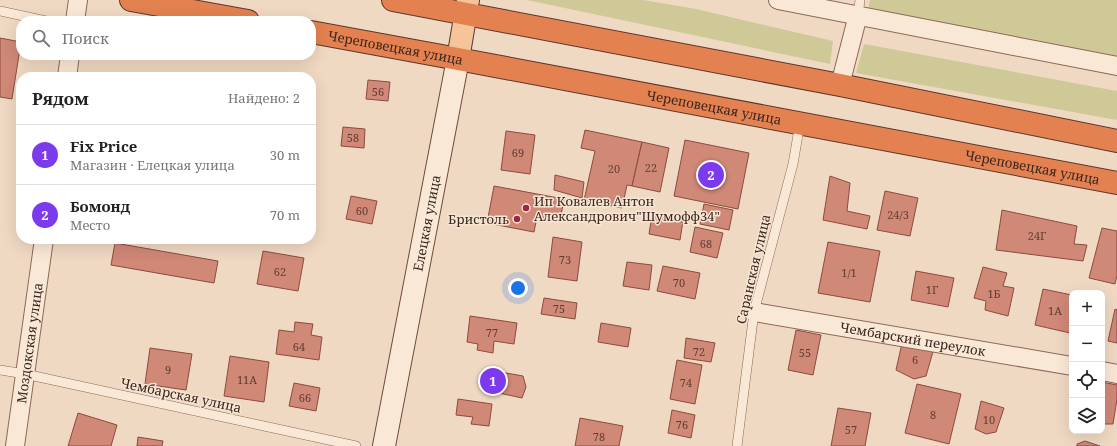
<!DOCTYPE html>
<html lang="ru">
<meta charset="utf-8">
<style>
:root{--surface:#fff;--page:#f2f2f2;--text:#222;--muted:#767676;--line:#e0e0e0;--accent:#7c3aed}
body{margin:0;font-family:"Noto Serif",serif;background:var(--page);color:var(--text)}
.controls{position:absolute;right:12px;bottom:12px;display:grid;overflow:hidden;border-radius:8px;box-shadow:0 4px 16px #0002}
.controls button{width:36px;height:36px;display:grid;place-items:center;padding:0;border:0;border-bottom:1px solid var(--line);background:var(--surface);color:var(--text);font:20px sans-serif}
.you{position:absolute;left:518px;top:288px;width:14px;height:14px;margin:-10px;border:3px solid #fff;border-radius:50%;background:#1a73e8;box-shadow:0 0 0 6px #1a73e833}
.badge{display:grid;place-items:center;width:26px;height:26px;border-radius:50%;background:var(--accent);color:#fff;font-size:13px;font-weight:700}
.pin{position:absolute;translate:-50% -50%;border:2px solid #fff;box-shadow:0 1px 4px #0006}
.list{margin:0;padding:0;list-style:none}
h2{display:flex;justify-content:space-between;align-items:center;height:52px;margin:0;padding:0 16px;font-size:17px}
h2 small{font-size:13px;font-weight:400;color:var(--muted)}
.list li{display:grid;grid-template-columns:26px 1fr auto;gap:12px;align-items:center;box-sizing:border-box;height:60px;padding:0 16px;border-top:1px solid var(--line)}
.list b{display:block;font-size:15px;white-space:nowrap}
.list p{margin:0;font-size:13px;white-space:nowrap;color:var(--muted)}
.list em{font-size:13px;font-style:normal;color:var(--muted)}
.icon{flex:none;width:22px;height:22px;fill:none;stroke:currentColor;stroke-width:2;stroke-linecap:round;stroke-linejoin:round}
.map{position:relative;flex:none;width:1117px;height:446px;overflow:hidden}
.search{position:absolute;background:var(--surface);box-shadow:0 4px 16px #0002;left:16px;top:16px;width:300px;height:44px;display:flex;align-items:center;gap:10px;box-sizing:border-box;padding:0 14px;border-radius:16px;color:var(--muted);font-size:15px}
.panel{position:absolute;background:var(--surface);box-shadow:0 4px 16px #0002;left:16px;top:72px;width:300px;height:172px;border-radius:16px}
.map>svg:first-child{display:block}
.green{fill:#cfc997}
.building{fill:#d08877;stroke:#8c4b3e}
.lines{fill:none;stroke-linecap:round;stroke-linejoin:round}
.lane-casing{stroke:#8c6859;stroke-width:10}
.street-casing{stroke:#8c6859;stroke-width:20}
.secondary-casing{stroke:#6d4a3c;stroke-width:24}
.primary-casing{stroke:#59382d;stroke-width:24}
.highway-casing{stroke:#59382d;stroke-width:24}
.lane{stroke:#fae8d7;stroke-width:9}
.street{stroke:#fae8d7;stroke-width:18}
.secondary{stroke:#fae8d7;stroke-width:22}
.primary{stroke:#f5c49a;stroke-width:22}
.highway{stroke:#e38250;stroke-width:22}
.poi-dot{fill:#9d2642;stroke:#f7e5d3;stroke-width:1.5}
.labels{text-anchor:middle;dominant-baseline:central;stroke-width:3;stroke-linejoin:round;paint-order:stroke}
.number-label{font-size:11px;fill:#603e34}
.street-label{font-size:13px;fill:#3b251e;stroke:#f7e5d3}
.poi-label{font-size:13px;fill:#3b251e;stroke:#f7e5d3;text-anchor:start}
</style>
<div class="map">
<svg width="1117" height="446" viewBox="0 0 1117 446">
<rect width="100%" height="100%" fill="#f0d9c3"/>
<g class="green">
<polygon points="527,0 643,0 696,9 833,41 830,64"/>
<polygon points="870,0 1117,0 1117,59 868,10"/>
<polygon points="864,44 1117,91 1117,120 856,73"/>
</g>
<g class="building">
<polygon points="0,38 21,42 12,99 0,97"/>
<polygon points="368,80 390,82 388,101 366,99"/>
<polygon points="343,127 365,129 364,148 341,146"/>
<polygon points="585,130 642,142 632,186 627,185 622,208 584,200 595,151 581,148"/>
<polygon points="506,131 535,135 530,174 501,170"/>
<polygon points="685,140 749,153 738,209 674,196"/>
<polygon points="642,142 669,148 660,192 632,186"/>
<polygon points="555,175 584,182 582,198 554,190"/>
<polygon points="830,176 850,183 847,211 870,216 867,229 823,220"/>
<polygon points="494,186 564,199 560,221 537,217 534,232 487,223"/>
<polygon points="885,191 918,198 910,236 877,230"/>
<polygon points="351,196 377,201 372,224 346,219"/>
<polygon points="704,204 733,210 729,230 700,224"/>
<polygon points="1002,210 1077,226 1074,244 1087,245 1083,261 996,250"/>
<polygon points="652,215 683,221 680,240 649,234"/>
<polygon points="695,227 723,233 717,258 690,252"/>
<polygon points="1102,228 1117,231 1117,275 1115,284 1089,278"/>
<polygon points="553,237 582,242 577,281 548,277"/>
<polygon points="828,242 880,251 870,302 818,293"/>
<polygon points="115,243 218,261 214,283 111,265"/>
<polygon points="263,251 304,258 298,291 257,284"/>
<polygon points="627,262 652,265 649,290 623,286"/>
<polygon points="663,266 700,273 695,299 657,291"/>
<polygon points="983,267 1007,273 1003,286 1014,288 1008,316 985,310 986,301 974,298"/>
<polygon points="916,271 954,278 948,307 911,300"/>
<polygon points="1043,289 1072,295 1072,326 1070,333 1035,325"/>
<polygon points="544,298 577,303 575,319 541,314"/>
<polygon points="1115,309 1117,310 1117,343 1108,341"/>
<polygon points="470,316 517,323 514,344 494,341 493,353 477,350 478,344 467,342"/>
<polygon points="295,322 313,324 311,335 322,337 319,360 276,354 279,330 294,332"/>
<polygon points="601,323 631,328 628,347 598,342"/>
<polygon points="796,330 821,335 813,375 788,370"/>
<polygon points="686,338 715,343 711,362 684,358"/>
<polygon points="902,343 934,348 926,376 914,379 896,370"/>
<polygon points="150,348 192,354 186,390 145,384"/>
<polygon points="230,356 269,362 264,402 224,396"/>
<polygon points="677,360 702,365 695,404 670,399"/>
<polygon points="489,370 523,376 526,387 522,398 485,390"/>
<polygon points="1102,382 1117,385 1117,399 1113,424 1102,424"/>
<polygon points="294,383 320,388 316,411 289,406"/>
<polygon points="917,384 961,394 949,444 905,433"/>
<polygon points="458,399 492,404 489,426 471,424 473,417 456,415"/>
<polygon points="981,401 1004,408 996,432 986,434 975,429"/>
<polygon points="838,408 871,413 865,446 831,446"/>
<polygon points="672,410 695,415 691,438 668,433"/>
<polygon points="78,413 117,425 111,446 68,446"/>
<polygon points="580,418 623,426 619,446 575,446"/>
<polygon points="138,437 163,441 162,446 137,446"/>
<polygon points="1085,441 1100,446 1077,446 1077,444"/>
</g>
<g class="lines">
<defs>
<g id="lane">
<polyline points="0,11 46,21"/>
<polyline points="858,15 860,0"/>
<polyline points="0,370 25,374 356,446"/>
<polyline points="737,446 754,312 793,164 800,123"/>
</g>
<g id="street">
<polyline points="778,0 1117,66"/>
<polyline points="75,21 78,0"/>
<polyline points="67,77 70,55"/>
<polyline points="840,85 858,15"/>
<path id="s1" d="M754 312 1072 366"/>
<polyline points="1102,371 1117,374"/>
<path id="s2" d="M15 446 44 239"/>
</g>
<g id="secondary">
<path id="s3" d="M384 446 458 59"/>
</g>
<polyline id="primary" points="458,59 468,0"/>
<g id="highway">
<polyline points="131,0 248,21"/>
<polyline points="393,0 840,85 1117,141"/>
<path id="s4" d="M311 32 458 59 1117 183"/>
</g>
</defs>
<use href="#lane" class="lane-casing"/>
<use href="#street" class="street-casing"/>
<use href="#secondary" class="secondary-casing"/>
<use href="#primary" class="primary-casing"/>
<use href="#highway" class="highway-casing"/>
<use href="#lane" class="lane"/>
<use href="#street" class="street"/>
<use href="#secondary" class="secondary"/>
<use href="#primary" class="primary"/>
<use href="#highway" class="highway"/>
</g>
<g class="poi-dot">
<circle cx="526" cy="208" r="4"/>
<circle cx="517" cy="219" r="4"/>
</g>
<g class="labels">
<g class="number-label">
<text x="378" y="91">56</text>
<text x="353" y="137">58</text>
<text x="518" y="152">69</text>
<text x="651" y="167">22</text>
<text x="614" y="168">20</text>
<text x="362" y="210">60</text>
<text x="898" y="214">24/3</text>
<text x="1037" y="235">24Г</text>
<text x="706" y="243">68</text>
<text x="565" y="259">73</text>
<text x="280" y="271">62</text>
<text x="849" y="272">1/1</text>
<text x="679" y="282">70</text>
<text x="932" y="289">1Г</text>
<text x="994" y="293">1Б</text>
<text x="559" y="308">75</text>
<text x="1055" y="310">1А</text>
<text x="492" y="332">77</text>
<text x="299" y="346">64</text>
<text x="699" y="351">72</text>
<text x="805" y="352">55</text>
<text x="915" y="359">6</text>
<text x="168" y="369">9</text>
<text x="247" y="379">11А</text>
<text x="686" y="382">74</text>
<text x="305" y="397">66</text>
<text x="933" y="414">8</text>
<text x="989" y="419">10</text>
<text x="682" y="424">76</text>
<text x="851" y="429">57</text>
<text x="599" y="436">78</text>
</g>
<g class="street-label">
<text stroke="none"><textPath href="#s4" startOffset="86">Череповецкая улица</textPath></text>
<text stroke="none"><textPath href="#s4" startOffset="410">Череповецкая улица</textPath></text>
<text stroke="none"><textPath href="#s4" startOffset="734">Череповецкая улица</textPath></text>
<text stroke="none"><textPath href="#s3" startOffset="227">Елецкая улица</textPath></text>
<text transform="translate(753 269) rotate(-77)">Саранская улица</text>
<text stroke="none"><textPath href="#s1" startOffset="161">Чембарский переулок</textPath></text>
<text stroke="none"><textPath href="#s2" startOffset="104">Моздокская улица</textPath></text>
<text transform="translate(181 395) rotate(12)">Чембарская улица</text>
</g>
<g class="poi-label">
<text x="534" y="201">Ип Ковалев Антон<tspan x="534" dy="15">Александрович"Шумофф34"</tspan></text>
<text x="509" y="219" text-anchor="end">Бристоль</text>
</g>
</g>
</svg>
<div class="controls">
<button>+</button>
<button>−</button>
<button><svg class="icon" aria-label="locate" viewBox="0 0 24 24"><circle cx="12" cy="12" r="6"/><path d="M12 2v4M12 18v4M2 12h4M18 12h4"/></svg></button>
<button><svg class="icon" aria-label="layers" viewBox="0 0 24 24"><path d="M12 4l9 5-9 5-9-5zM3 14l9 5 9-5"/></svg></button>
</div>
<div class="you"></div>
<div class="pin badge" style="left:493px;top:381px">1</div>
<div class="pin badge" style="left:711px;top:175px">2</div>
<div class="search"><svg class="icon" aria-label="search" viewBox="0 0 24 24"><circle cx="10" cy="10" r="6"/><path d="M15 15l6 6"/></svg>Поиск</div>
<section class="panel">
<h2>Рядом<small>Найдено: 2</small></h2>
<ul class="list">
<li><span class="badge">1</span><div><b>Fix Price</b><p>Магазин · Елецкая улица</p></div><em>30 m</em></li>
<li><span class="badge">2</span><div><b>Бомонд</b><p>Место</p></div><em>70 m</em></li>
</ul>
</section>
</div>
